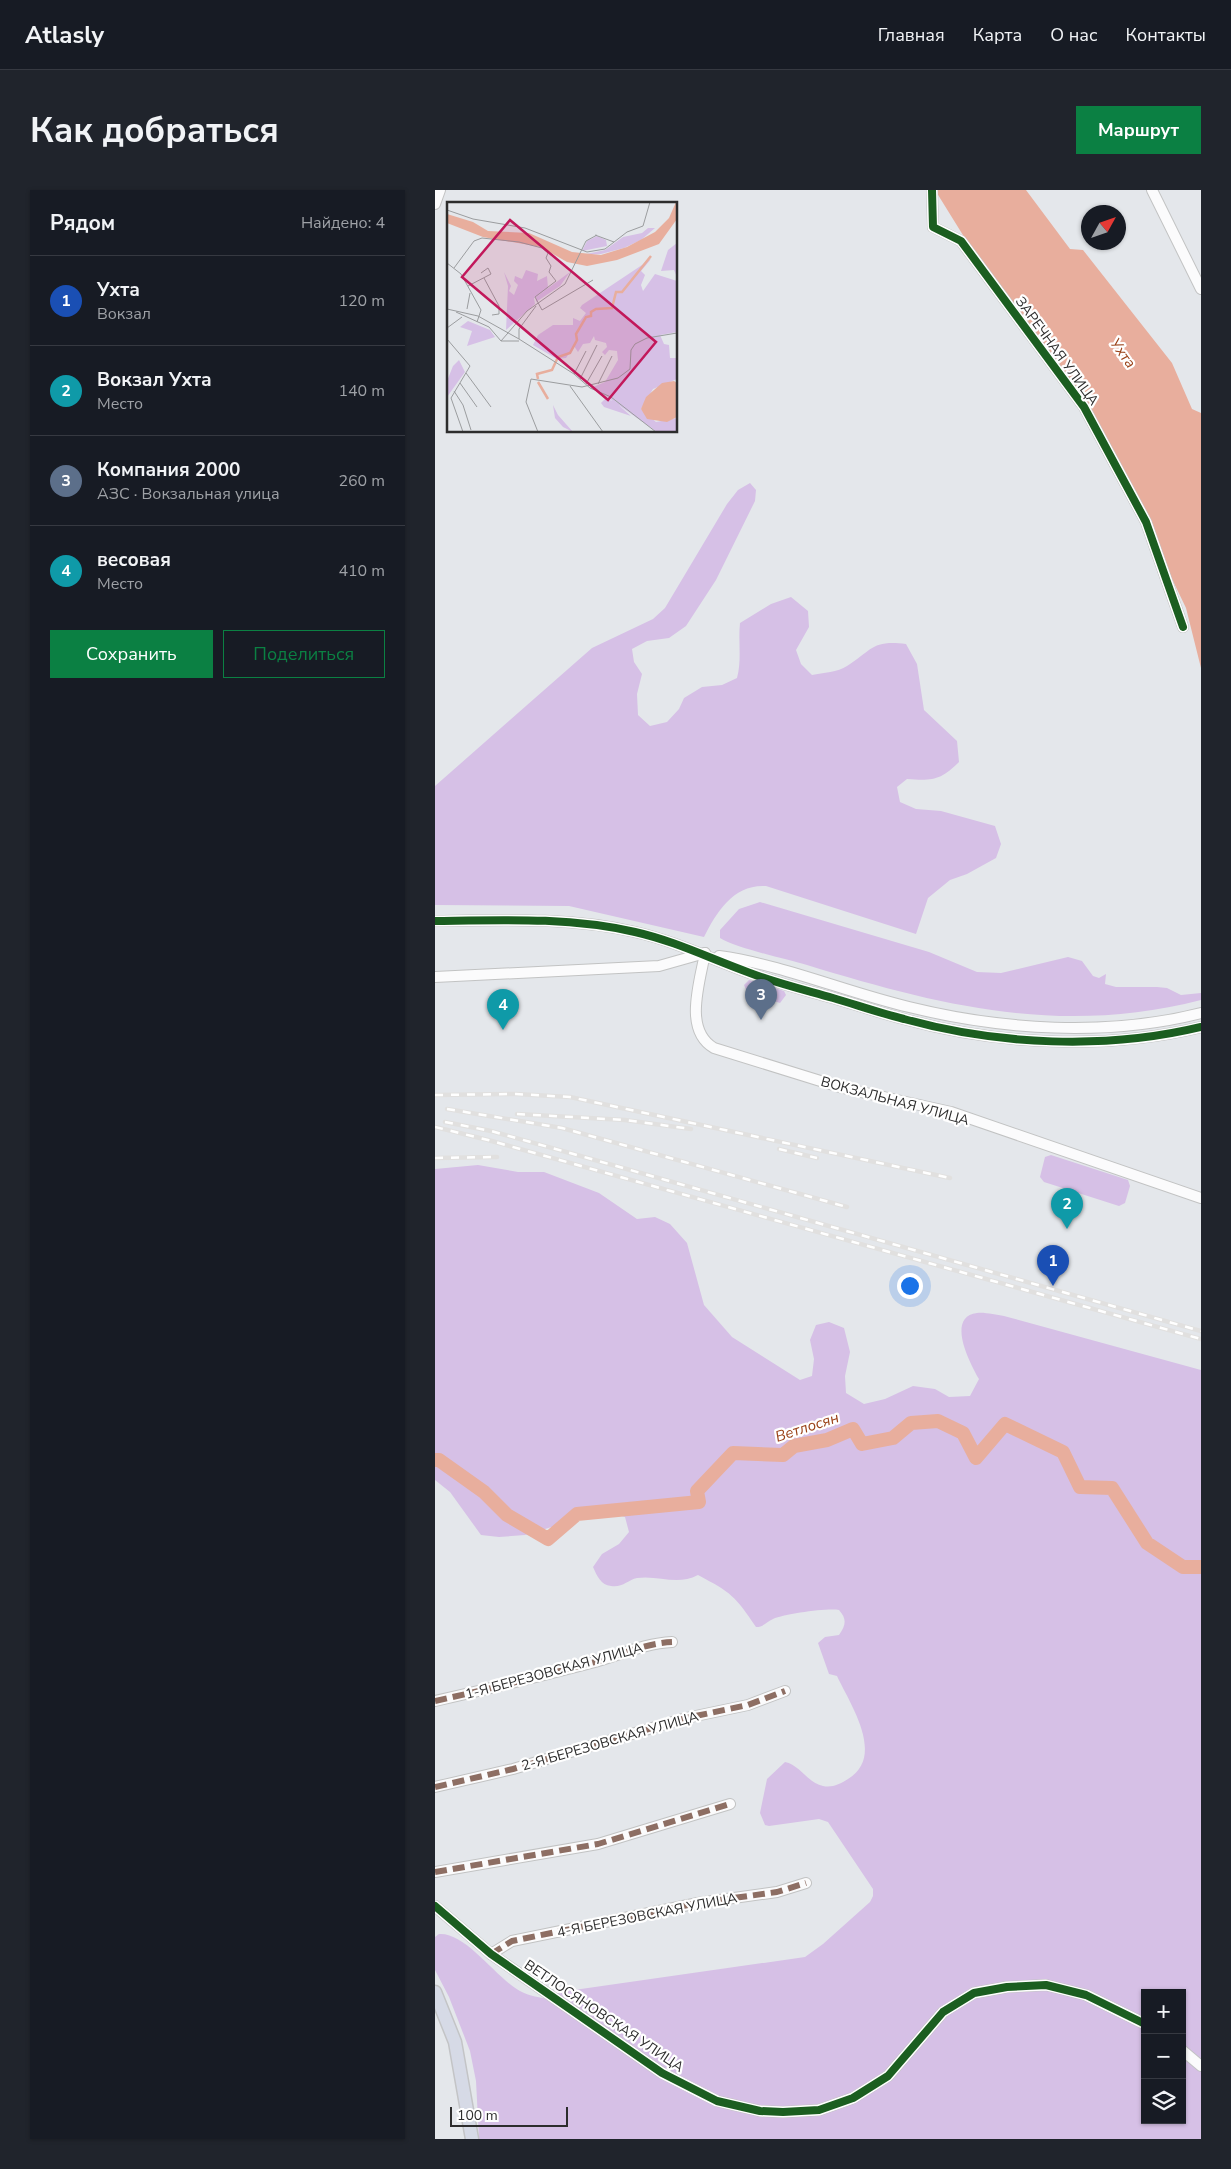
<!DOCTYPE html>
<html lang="ru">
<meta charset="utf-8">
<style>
:root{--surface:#171b24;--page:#20242c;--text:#f1f3f6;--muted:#9ea1a6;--line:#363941;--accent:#0b8043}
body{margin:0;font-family:"Nunito Sans",sans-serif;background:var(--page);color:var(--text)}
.controls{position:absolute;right:15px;bottom:15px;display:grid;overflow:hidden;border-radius:0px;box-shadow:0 1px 4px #0004}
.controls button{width:45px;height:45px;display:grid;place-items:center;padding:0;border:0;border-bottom:1px solid var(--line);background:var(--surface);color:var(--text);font:25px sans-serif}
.compass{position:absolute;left:646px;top:15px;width:45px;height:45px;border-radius:50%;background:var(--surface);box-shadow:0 1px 4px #0004;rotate:50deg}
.scale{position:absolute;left:15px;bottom:12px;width:118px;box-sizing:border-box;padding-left:5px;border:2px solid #2d2d2d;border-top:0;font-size:14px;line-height:18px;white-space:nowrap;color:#2d2d2d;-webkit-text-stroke:4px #fff;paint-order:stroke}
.you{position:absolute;left:474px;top:1095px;width:18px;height:18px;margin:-12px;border:4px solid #fff;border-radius:50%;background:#1a73e8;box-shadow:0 0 0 8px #1a73e833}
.badge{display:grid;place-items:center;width:32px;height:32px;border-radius:50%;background:var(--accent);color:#fff;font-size:16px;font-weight:700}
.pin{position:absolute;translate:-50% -41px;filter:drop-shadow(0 1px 2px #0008)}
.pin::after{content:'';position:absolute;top:26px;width:18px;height:15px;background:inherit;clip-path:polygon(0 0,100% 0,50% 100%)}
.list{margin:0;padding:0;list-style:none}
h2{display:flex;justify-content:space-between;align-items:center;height:65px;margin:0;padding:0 20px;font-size:21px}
h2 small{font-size:16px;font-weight:400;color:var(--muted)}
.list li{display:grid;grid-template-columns:32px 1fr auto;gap:15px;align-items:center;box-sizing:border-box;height:90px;padding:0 20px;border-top:1px solid var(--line)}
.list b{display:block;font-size:19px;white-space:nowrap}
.list p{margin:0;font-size:16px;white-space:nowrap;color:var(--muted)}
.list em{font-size:16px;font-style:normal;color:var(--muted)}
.actions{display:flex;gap:10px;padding:15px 20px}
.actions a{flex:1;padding:11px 0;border:1px solid var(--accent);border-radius:0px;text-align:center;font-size:18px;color:var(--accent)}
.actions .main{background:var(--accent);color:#fff}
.icon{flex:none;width:28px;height:28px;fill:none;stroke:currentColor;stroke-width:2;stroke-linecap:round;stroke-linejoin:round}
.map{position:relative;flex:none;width:766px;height:1949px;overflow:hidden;border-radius:0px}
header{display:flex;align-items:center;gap:30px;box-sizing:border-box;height:70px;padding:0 25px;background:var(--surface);border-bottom:1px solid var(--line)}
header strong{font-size:24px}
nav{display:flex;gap:28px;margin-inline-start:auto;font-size:18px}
.intro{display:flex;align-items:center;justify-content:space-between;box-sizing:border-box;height:120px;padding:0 30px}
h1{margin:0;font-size:35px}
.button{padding:12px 22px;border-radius:0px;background:var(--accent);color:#fff;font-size:18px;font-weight:700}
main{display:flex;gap:30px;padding:0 30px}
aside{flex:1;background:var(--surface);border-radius:0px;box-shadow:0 1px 4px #0004}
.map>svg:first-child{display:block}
.green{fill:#d6c0e6;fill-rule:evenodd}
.water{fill:#e8ae9d}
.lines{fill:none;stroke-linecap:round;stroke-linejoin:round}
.river{stroke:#e8ae9d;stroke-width:14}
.minor-casing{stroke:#c2c3c3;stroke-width:12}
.major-casing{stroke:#c3c4c6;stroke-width:15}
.minor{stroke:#fbfbfc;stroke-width:10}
.major{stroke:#d6dae6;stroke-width:12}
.rail-casing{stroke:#e1e0df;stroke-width:4.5}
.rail{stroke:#fff;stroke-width:2.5;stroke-dasharray:8;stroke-linecap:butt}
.quiet{stroke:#8d6e63;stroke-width:6;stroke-dasharray:12 6;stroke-linecap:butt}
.cycleway-casing{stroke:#fff;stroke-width:11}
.cycleway{stroke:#1b5e20;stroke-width:8}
.labels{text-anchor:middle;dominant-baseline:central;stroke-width:4.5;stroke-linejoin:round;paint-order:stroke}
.street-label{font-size:14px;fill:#2d2d2d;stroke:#fff}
.water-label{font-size:15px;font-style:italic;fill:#994016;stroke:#fff}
.inset-river{fill:none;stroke:#e8ae9d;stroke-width:2.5}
.inset-road{fill:none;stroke:#9b9d9f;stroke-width:1}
.view{fill:#c2185b;fill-opacity:0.15;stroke:#c2185b;stroke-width:2.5}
.inset-edge{fill:none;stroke:#2d2d2d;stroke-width:2.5}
</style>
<header>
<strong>Atlasly</strong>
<nav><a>Главная</a><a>Карта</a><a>О нас</a><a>Контакты</a></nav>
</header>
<div class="intro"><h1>Как добраться</h1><a class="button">Маршрут</a></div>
<main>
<aside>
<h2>Рядом<small>Найдено: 4</small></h2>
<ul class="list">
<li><span class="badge" style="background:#1a4fb4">1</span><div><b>Ухта</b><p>Вокзал</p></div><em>120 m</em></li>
<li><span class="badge" style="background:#0f9aa8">2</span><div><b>Вокзал Ухта</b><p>Место</p></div><em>140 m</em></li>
<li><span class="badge" style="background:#5c6f8a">3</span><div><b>Компания 2000</b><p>АЗС · Вокзальная улица</p></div><em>260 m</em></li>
<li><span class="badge" style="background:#0f9aa8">4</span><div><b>весовая</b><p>Место</p></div><em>410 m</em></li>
</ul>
<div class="actions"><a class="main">Сохранить</a><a>Поделиться</a></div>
</aside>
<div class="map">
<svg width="766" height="1949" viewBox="0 0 766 1949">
<rect width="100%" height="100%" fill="#e4e7eb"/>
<g class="green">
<path d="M315 293 321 300 320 311 281 390 251 436 234 448 212 451 197 459 199 472 207 484 202 504 203 525 215 536 232 532 244 519 249 508 267 497 287 495 302 488C307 469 303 452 305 433L336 414 356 407 373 421 374 437 361 460 366 474 377 485C388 483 403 482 412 476 438 460 436 450 471 454L482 474 489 520 522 551 524 572C506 590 498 591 472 589L462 597 465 612 481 619 506 621 560 636 566 654 561 668 532 684 515 690 493 708 481 744 331 696C299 694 282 721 269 747L134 716 0 715V596L157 458 218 429 230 418 292 314 303 300Z"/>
<path d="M325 712 494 762 542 782 566 783 633 767 647 771 658 786 664 788 671 784 670 794 681 797H722L732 798 746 805 766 803V810C626 846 506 816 372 775 351 769 301 758 285 748V740L304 719Z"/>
<polygon points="314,790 349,801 351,805 345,813 312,802 309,795"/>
<polygon points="616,965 693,990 695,996 690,1013 684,1016 609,992 605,987 610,967"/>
<path d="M43 975 83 982H109L164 1003 202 1029 220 1027 235 1034 252 1053 269 1115 297 1147 365 1190 377 1186 379 1169 375 1150 381 1135 394 1132 409 1138 415 1162 410 1186 411 1203 429 1214 450 1209 478 1196 500 1199 514 1207 535 1206 544 1189C536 1175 510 1127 542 1123 550 1122 561 1125 569 1126L766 1180V1949H44L41 1891 35 1861 14 1807 0 1780V1747L4 1744C31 1742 61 1788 85 1801 94 1806 106 1808 115 1809L125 1802 370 1767 388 1754 435 1712 438 1706V1699L393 1632 384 1629 334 1636 330 1635 325 1623 332 1589 350 1572C365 1575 373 1593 388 1596 397 1598 405 1594 413 1589 451 1566 415 1514 402 1486L394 1484 383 1453 390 1447 404 1445C411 1435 412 1429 404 1420 391 1418 350 1424 338 1429 331 1432 329 1437 321 1437 300 1406 297 1403 263 1385 242 1396 224 1385 202 1388 193 1390 187 1398 176 1396 166 1395 162 1386 158 1377L167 1364 184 1354 194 1342 190 1327 170 1321 90 1345 64 1347 46 1345 15 1302 0 1290V979ZM710 1803H747V1930H710Z"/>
</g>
<polygon class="water" points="500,0 591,0 635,59 648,60 737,173 757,219 766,223 766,478 751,418 673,256 531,50"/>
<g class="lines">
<polyline class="river" points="0,1270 4,1270 49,1302 72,1325 113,1349 142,1324 264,1312 262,1301 298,1263 348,1265 359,1256 392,1250 418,1239 427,1254 458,1248 476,1233 503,1231 528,1243 541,1268 570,1234 628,1262 645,1297 677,1298 712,1353 748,1377 766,1377"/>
<defs>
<g id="minor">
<polyline points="497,0 498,37 526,51 649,217 711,332 748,437"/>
<polyline points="717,0 766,99"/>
<polyline points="0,14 5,0"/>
<path d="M0 731C67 730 134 727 200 742 240 751 276 769 315 783 341 793 370 800 398 808 422 815 445 823 469 829 563 855 671 860 766 837"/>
<path d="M270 763C265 792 248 840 279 858L408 898 516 922 766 1008"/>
<path d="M284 766C349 775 410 802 474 817 568 840 671 847 766 823"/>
<polyline points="0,787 224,776 270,763"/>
<path d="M0 1511C54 1499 106 1486 160 1472 185 1465 211 1453 237 1452"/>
<polyline points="0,1597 78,1579 251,1528 313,1515 350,1501"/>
<polyline points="0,1682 163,1654 295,1614"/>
<polyline points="0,1716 56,1764 227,1883 282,1911 325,1921 348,1922 384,1920 418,1908 453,1886 508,1822 539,1803 572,1797 611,1795 651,1805 710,1834"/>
<polyline points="56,1764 77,1751 263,1713 342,1702 371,1693"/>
<polyline points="747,1860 766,1876"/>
</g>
<polyline id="major" points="0,1802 20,1852 37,1949"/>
</defs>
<use href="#minor" class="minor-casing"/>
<use href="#major" class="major-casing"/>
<use href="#minor" class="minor"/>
<use href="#major" class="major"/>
<defs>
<g id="rail">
<polyline points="0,905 81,904 135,907 515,988"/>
<polyline points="12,919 127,938 412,1017"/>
<polyline points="82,924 190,930 256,939"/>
<polyline points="10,932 56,941 142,965 766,1141"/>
<polyline points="0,937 53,950 766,1149"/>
<polyline points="344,959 382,968"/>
<polyline points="0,968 62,967"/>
</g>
</defs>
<use href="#rail" class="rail-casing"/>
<use href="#rail" class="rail"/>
<g class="quiet">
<path d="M0 1511C54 1499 106 1486 160 1472 185 1465 211 1453 237 1452"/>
<polyline points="0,1597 78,1579 251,1528 313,1515 350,1501"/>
<polyline points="0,1682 163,1654 295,1614"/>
<polyline points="56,1764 77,1751 263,1713 342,1702 371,1693"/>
</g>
<defs>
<g id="cycleway">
<polyline points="497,0 498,37 526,51 649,217 711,332 748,437"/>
<path d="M0 731C67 730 134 727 200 742 240 751 276 769 315 783 341 793 370 800 398 808 422 815 445 823 469 829 563 855 671 860 766 837"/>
<polyline points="0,1716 56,1764 227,1883 282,1911 325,1921 348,1922 384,1920 418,1908 453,1886 508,1822 539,1803 572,1797 611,1795 651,1805 710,1834"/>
</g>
</defs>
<use href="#cycleway" class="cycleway-casing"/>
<use href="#cycleway" class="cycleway"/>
</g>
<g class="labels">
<g class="street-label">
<text transform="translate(622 161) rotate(54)">ЗАРЕЧНАЯ УЛИЦА</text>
<text transform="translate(460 911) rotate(15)">ВОКЗАЛЬНАЯ УЛИЦА</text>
<text transform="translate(119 1481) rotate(-15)">1-Я БЕРЕЗОВСКАЯ УЛИЦА</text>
<text transform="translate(175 1551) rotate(-16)">2-Я БЕРЕЗОВСКАЯ УЛИЦА</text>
<text transform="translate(212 1725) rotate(-11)">4-Я БЕРЕЗОВСКАЯ УЛИЦА</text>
<text transform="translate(169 1826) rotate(34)">ВЕТЛОСЯНОВСКАЯ УЛИЦА</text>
</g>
<g class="water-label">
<text transform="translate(688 163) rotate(54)">Ухта</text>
<text transform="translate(372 1237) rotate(-18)">Ветлосян</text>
</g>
</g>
<g transform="translate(12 12)">
<rect width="230" height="230" fill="#e4e7eb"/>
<path d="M201 26H208L194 38 177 46 154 52 135 53 158 48 176 35 195 31ZM150 34 159 38 160 44 135 49 140 39ZM230 41V75L227 68 214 69 221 48ZM204 57 194 69 198 73 194 83 196 89 208 72 230 79V130L213 133 217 142 222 143 223 156H229L230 177 206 187 194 207 209 220 230 216V230H210L146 185 158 180 171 158 170 149 162 148 158 153 155 150 160 145 159 141 148 138 147 134 143 141 136 142 131 150 127 144 119 156 110 157 86 143 91 133 106 123H126V116L133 119 139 111 133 106 135 103ZM79 68 91 72 90 79 100 74 101 86 87 96 88 102 59 128 61 84 57 70 64 84 62 89 67 93 71 83 67 79 68 74 75 77ZM123 70 113 84 89 100V95ZM21 119 43 128 48 135 20 144 25 129 13 125ZM12 158 18 170 0 195V179L6 164ZM158 197 167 199 184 214 157 205 154 201ZM106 203 111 213 126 230 116 225 108 216Z" fill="#d6c0e6"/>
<path d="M229 0 230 17 212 42 170 58 140 64 120 60 94 45 36 35 0 21V12L26 20 41 29 82 31 125 50 154 53 180 45 208 30 222 16ZM227 179 230 181V215L220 220 200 217 194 207 199 195 215 181Z" fill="#e8ae9d"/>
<path class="inset-river" d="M91 177 90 172 105 168 111 155 123 151 130 138 129 132 139 115 144 114V110L149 107 165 106 169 90H175L204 54M91 180 101 197"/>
<path class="inset-road" d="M0 8 26 17 78 26 140 50 158 47 180 30 196 24 203 0M148 33 167 40M0 61 14 72 34 108 30 120M7 66 27 39 35 36 72 40 95 46 101 51 99 56 104 64 102 70 109 79 88 95 95 108 146 78M37 76 52 104V112L45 113M21 84 44 72 41 66 34 71M0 107 31 114 72 137 127 172 143 186 164 195 209 230M20 107 23 91M9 110 42 125 54 139 80 109 118 82 139 39 150 33M0 126 15 115M0 137 23 164 4 196M72 137V127L89 104M54 139H72M19 171 44 205M127 172 139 149M133 177 150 143M13 181 30 205M139 182 155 154M151 182 165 154M123 184 156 230M7 189 16 203 24 228M4 196 16 230M91 230 79 200 84 177 135 185 171 176 183 167 184 148 188 142 200 136 230 131"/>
<path class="view" d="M63 18 209 140 161 198 15 75Z"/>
<rect width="230" height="230" class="inset-edge"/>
</g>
</svg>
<div class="controls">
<button>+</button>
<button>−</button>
<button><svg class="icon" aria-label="layers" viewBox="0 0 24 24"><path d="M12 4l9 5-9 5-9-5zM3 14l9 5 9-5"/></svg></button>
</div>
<svg class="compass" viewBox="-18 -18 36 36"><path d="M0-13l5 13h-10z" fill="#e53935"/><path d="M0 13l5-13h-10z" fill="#9ea1a6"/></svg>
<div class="scale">100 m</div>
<div class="you"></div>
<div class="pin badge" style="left:618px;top:1096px;background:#1a4fb4">1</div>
<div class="pin badge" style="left:632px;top:1039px;background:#0f9aa8">2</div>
<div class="pin badge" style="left:326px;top:830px;background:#5c6f8a">3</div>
<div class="pin badge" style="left:68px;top:840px;background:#0f9aa8">4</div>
</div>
</main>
